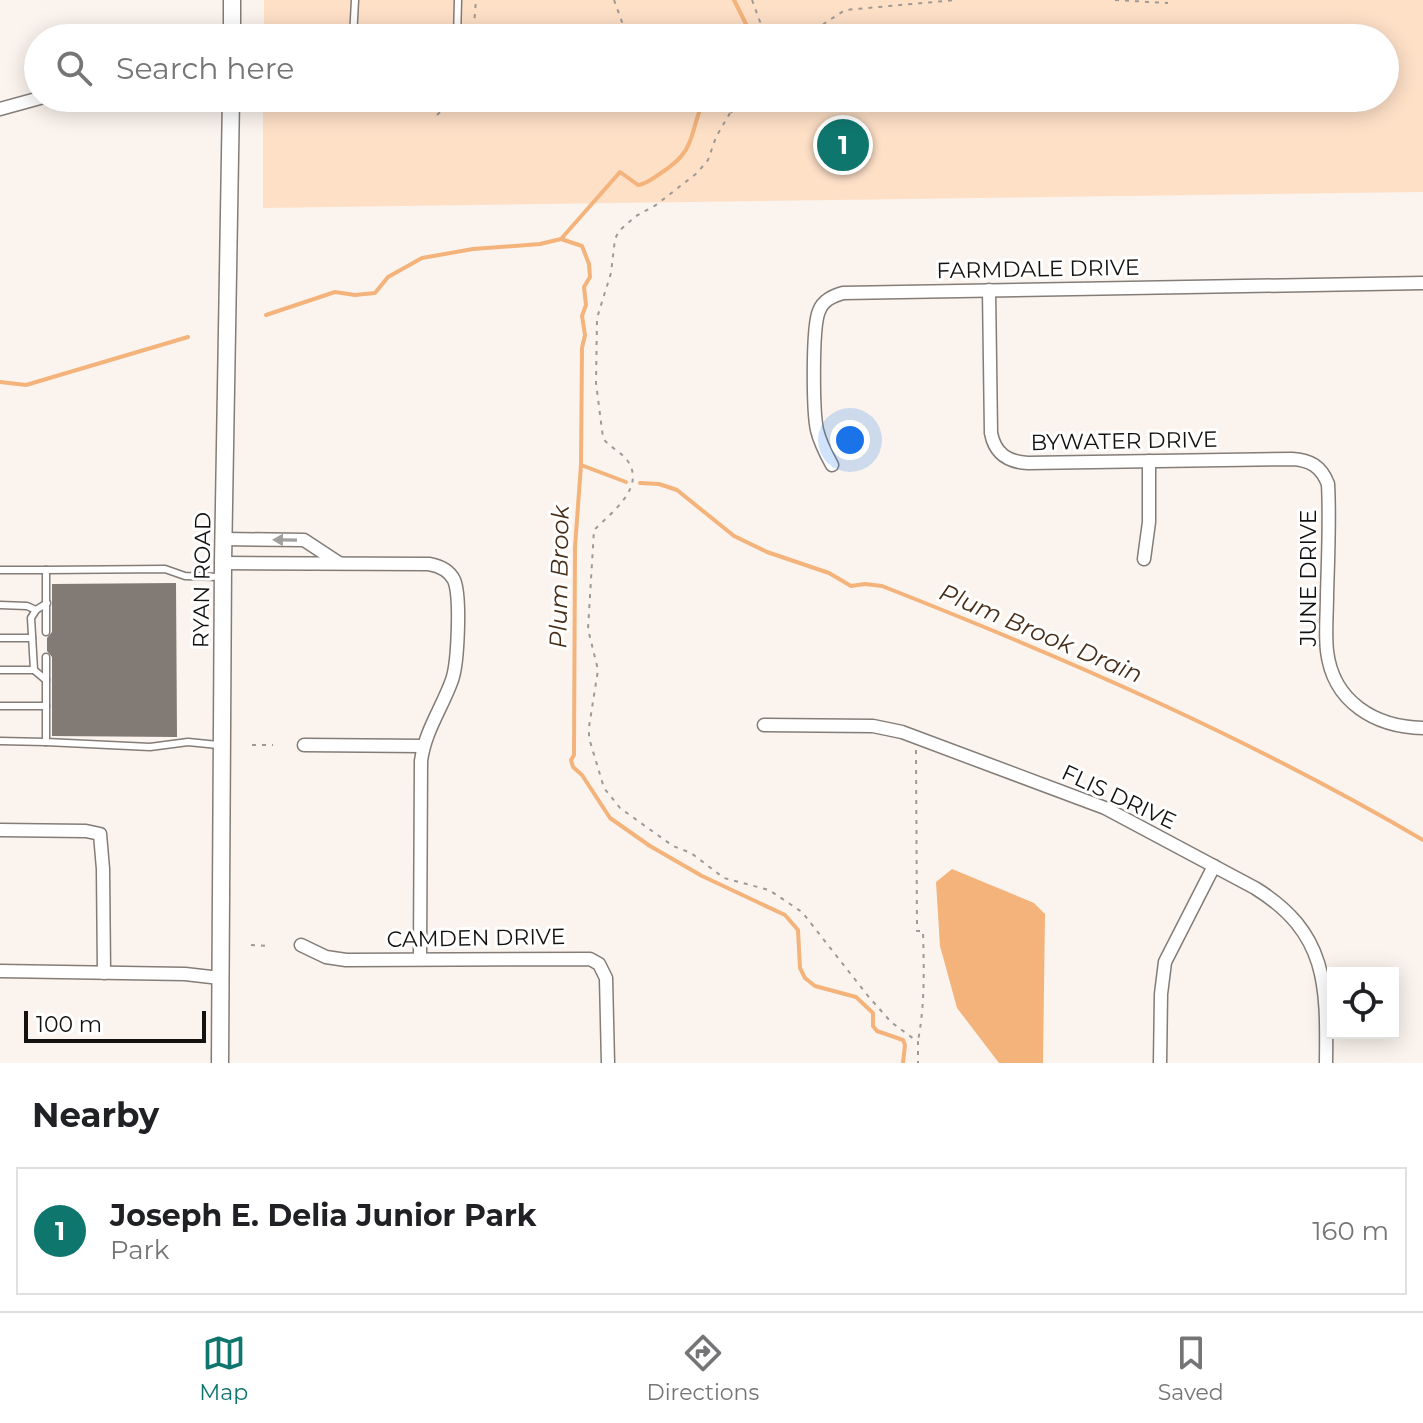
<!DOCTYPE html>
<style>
:root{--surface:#fff;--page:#f2f2f2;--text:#202124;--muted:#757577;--line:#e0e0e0;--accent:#0f766e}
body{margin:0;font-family:Montserrat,sans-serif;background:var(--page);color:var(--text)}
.controls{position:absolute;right:24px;bottom:24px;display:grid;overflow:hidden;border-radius:0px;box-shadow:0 4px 20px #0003}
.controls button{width:72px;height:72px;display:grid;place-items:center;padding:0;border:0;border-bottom:2px solid var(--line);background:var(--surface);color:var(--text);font:40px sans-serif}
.scale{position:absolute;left:24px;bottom:20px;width:182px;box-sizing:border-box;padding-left:8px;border:4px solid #141210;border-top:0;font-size:22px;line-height:28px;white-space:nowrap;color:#141210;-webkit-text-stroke:6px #fff;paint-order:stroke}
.you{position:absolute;left:850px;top:440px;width:28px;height:28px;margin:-20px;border:6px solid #fff;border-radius:50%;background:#1a73e8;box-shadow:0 0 0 12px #1a73e833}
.badge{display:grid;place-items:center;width:52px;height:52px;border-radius:50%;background:var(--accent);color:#fff;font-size:26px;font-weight:700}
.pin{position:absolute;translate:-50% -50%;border:4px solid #fff;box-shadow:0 2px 8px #0006}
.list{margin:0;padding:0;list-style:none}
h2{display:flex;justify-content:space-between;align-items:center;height:104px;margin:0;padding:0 32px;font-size:34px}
h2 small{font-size:26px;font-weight:400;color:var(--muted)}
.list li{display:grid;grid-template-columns:52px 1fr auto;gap:24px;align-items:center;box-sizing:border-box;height:128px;margin:0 16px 16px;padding:0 16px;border:2px solid var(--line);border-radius:0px}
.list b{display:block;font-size:30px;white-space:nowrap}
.list p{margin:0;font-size:26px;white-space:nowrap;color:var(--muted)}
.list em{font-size:26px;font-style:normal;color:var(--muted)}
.icon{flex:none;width:44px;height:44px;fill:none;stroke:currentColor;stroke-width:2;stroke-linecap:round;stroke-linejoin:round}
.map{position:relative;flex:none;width:1423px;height:1063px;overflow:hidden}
.search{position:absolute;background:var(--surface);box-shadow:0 4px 20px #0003;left:24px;right:24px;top:24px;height:88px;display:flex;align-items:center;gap:20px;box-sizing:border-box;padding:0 28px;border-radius:44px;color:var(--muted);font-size:30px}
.sheet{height:248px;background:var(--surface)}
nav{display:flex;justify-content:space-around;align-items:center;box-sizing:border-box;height:112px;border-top:2px solid var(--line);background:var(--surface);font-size:22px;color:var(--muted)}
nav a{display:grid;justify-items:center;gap:4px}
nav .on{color:var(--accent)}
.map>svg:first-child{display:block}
.green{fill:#fee0c7}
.water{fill:#f3b37b}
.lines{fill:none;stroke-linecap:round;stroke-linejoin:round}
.stream{stroke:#f3b37b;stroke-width:4}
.building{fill:#817a75}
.service-casing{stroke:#837c77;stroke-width:9}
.minor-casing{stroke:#837c77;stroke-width:15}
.secondary-casing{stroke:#837c77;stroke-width:19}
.path{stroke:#9e9995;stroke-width:2;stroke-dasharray:4 6;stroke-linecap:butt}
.service{stroke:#fff;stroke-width:6}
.minor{stroke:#fff;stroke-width:12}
.secondary{stroke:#fff;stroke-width:16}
.oneway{fill:#a1a09f}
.labels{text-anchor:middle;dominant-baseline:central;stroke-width:6;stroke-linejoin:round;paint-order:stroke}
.street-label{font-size:22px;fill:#141210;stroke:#fff}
.water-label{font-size:24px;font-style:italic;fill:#492e17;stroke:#fff}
</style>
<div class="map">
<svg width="1423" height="1063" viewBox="0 0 1423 1063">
<rect width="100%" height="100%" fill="#fbf4ee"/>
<polygon class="green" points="264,0 1423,0 1423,192 263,208 263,98 1385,98 1385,38 264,38"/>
<polygon class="water" points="952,869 1034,903 1045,914 1043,1063 999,1063 957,1008 940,946 936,882"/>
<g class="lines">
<g class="stream">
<polyline points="734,0 749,30 749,38"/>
<path d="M561 239 620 172 638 185C647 184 653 178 661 173 699 149 688 132 705 98"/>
<polyline points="266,315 335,292 355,295 375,293 388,277 422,258 473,249 540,244 561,239 582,246 589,264 590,277 584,287 586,305 582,316 585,335 582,348 581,465 575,547 574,755 571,760 573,767 582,775 610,818 650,846 702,876 785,915 798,930 800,968 805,978 815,986 856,997 873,1013 873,1026 877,1031 903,1040 905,1045 903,1063"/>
<polyline points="0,382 26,385 188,337"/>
<polyline points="581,465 626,482"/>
<path d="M640 483 659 484 677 490 734 536 767 552 829 573 851 586 865 584 882 586C1068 659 1251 739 1423 840"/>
</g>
</g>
<polygon class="building" points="176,583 177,737 52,736 52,657 47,651 47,638 52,632 52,584"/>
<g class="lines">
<defs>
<g id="service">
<polyline points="353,38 355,0"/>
<polyline points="457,38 458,0"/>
<polyline points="0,570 46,570"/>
<polyline points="0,605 27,606 36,610"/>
<polyline points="46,632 46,570 165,569 185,576 219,577"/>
<polyline points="0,638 32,638"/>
<polyline points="46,657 46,742 150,747 188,742 218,745"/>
<polyline points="0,670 34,670"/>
<polyline points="46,680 34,670 31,618 36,610 47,603"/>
<polyline points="0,706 46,706"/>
<polyline points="0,741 46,742"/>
</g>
<g id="minor">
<polyline points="0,109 40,98"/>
<path d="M989 290 991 433C995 454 1008 462 1028 463L1292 459C1310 460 1321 466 1328 484 1330 520 1328 558 1327 595 1327 614 1325 633 1327 651 1333 702 1375 727 1423 728"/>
<path d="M832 465C826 454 820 443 817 430 813 412 812 327 819 311 823 300 833 296 843 293L1423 283"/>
<polyline points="224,539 304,540 339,563"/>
<polyline points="1144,559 1149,522 1149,461"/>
<path d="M223 563 429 564C440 566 449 570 454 580 461 596 458 663 452 680 442 708 425 731 421 761L420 959"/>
<path d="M764 725 873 726 902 732 1105 808 1255 888C1328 933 1327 986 1326 1063"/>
<polyline points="304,745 423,746"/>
<polyline points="0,830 86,831 100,834 103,869 104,973"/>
<polyline points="301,945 326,957 346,960 590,959 599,964 606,978 608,1063"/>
<polyline points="0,971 185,974 220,978"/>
<polyline points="1160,1063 1161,994 1165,962 1214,866"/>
</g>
<g id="secondary">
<polyline points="232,38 232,0"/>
<polyline points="220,1063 223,563 231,98"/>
</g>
</defs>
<use href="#service" class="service-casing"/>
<use href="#minor" class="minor-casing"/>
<use href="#secondary" class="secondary-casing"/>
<g class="path">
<polyline points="614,0 626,33 640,38"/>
<polyline points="752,0 766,38"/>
<polyline points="1115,0 1168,3"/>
<polyline points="473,38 476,0"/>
<polyline points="523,38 528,34"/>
<polyline points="808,38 825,23 845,10 956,0"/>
<polyline points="705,98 730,113 750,98"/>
<path d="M730 113 716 137 708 160 697 173 656 205 636 216 619 231 615 239 611 273 597 318 596 383 603 438C609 447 620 451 627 460 647 487 611 513 594 530L588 629 598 670 589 727V738L604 788 620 808 673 846 691 853 724 878 769 890 802 912 868 996 891 1022 918 1042V1063"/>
<polyline points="437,115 455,98"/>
<polyline points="252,745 273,745"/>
<path d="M916 750 917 931H923C924 969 925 1004 918 1041"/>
<polyline points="251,945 271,946"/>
</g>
<use href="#service" class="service"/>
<use href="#minor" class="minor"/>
<use href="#secondary" class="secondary"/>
</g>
<defs><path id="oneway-solid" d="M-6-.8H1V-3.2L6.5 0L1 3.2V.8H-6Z" transform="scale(2)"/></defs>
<use class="oneway" href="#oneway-solid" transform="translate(285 540) rotate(-179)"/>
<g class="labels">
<g class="street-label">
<text transform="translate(1038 269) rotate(-1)">FARMDALE DRIVE</text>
<text transform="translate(1124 441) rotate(-1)">BYWATER DRIVE</text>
<text transform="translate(1308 578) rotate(-90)">JUNE DRIVE</text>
<text transform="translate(202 580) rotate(-89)">RYAN ROAD</text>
<text transform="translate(1119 797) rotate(25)">FLIS DRIVE</text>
<text transform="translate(476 938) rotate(-1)">CAMDEN DRIVE</text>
</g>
<g class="water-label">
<text transform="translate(559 577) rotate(-89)">Plum Brook</text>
<text transform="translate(1041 633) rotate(23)">Plum Brook Drain</text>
</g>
</g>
</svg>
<div class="controls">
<button><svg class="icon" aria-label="locate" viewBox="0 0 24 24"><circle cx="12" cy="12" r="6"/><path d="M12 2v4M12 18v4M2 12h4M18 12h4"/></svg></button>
</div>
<div class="scale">100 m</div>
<div class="you"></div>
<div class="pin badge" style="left:843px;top:145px">1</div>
<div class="search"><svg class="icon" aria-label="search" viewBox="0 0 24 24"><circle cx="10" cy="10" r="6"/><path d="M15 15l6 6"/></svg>Search here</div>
</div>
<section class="sheet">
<h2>Nearby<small></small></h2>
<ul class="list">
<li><span class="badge">1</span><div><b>Joseph E. Delia Junior Park</b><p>Park</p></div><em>160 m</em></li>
</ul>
</section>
<nav>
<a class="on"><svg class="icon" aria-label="map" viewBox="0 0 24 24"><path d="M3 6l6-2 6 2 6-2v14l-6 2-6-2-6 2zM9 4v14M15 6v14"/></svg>Map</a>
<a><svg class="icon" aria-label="directions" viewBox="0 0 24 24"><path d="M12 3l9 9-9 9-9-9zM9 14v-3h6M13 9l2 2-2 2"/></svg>Directions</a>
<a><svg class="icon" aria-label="saved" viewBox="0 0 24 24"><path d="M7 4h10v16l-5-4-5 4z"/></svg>Saved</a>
</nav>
